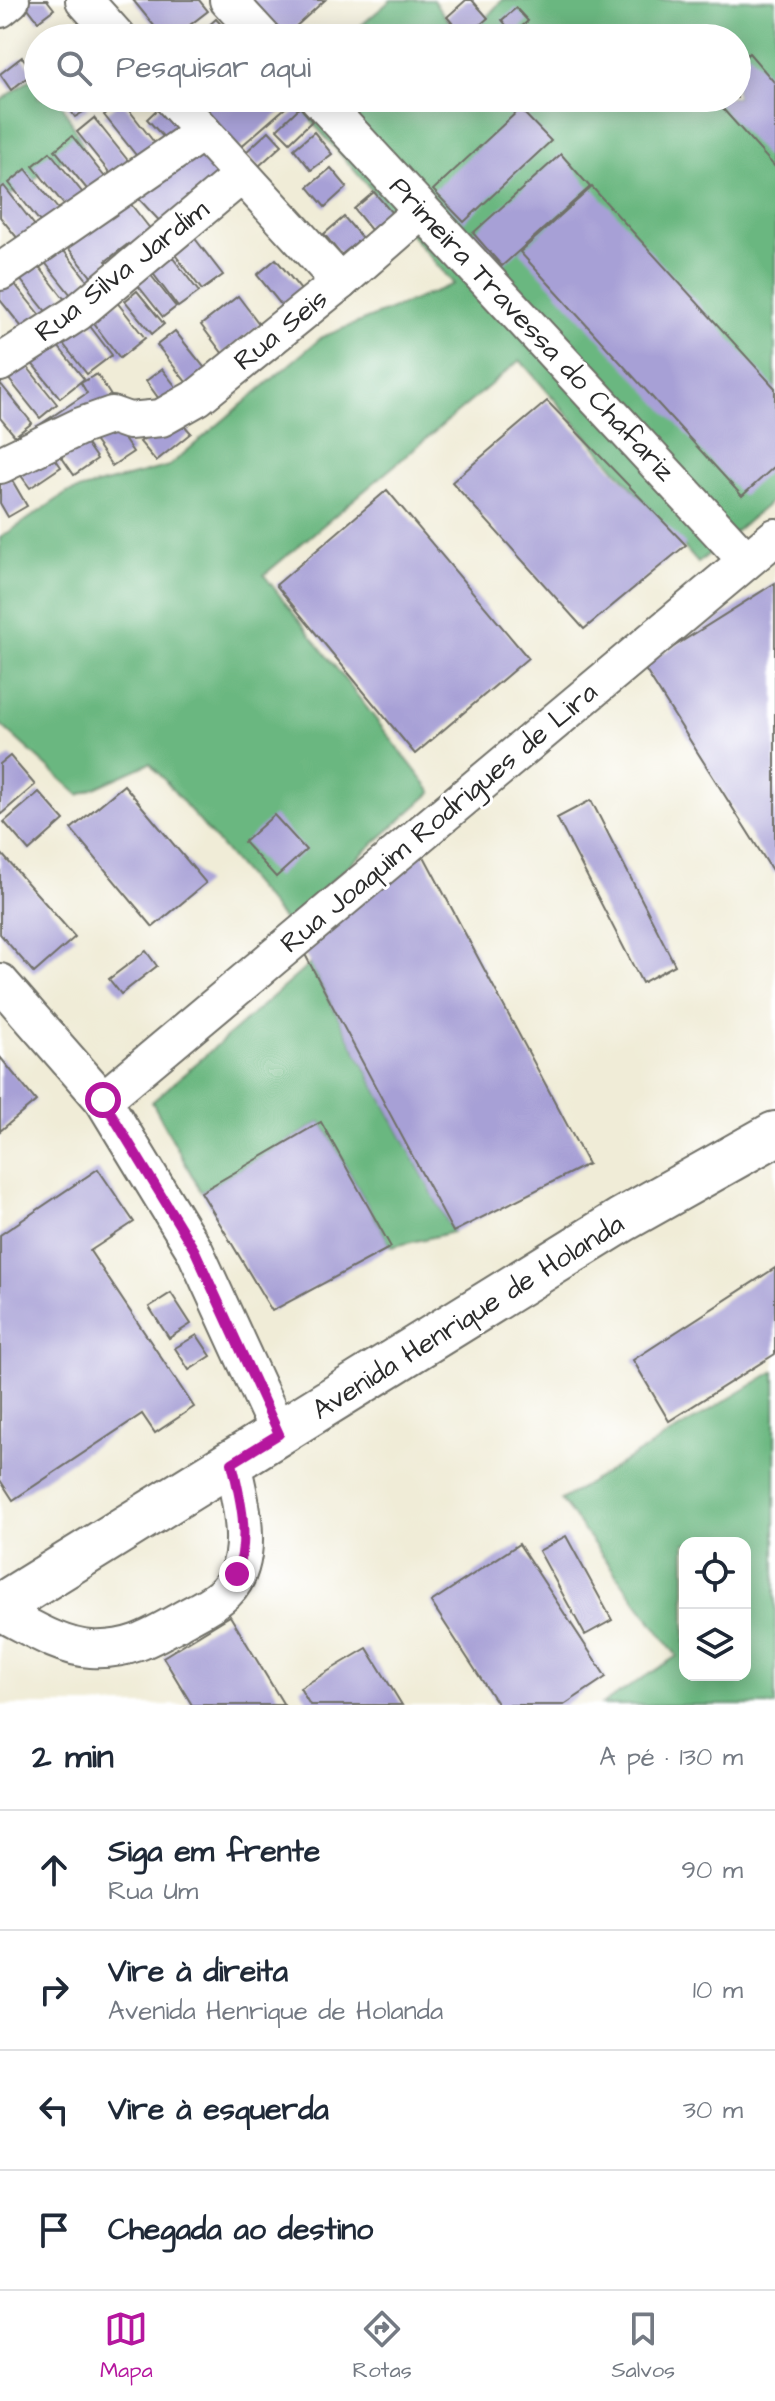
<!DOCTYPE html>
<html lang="pt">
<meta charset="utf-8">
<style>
:root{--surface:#fff;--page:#f6f6f7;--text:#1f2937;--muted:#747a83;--line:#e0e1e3;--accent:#b5179e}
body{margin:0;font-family:"Architects Daughter",sans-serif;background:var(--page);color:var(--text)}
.controls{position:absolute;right:24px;bottom:24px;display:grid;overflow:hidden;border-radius:16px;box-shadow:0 4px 20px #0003}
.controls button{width:72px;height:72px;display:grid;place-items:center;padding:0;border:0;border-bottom:2px solid var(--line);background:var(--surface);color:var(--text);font:40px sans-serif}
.stop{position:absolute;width:24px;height:24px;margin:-18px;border:6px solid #b5179e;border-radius:50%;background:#fff}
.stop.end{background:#b5179e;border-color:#fff;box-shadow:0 2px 8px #0008}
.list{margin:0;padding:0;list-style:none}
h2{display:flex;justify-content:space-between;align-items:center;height:104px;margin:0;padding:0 32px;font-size:34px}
h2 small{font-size:26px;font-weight:400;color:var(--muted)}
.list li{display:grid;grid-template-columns:52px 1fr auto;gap:24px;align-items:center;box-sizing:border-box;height:120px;padding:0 32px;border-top:2px solid var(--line)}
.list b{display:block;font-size:30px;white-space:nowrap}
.list p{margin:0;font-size:26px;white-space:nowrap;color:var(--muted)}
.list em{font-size:26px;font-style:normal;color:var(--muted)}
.icon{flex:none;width:44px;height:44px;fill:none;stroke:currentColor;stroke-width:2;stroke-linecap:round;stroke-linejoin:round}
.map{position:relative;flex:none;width:775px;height:1705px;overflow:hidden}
.search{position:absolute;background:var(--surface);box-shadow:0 4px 20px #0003;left:24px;right:24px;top:24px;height:88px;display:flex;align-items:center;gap:20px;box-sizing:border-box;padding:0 28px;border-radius:44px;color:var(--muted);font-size:30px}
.sheet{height:584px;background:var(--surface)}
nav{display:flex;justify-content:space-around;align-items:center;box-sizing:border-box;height:112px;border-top:2px solid var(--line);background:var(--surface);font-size:22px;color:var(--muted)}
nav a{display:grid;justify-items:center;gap:4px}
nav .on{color:var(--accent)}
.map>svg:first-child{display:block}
.forest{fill:#6bb780;stroke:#4b7156;stroke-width:2;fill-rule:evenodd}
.building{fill:#a7a0d6}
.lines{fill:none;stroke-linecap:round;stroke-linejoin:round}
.minor-casing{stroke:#706f67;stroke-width:40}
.major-casing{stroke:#706f67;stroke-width:48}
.minor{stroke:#fff;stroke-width:36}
.major{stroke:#fff;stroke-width:44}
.route{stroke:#b5179e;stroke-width:10}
.labels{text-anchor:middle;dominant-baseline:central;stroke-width:6;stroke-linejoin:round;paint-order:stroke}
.street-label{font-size:28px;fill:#2b2b2b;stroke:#fff}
</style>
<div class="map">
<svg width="775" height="1705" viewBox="0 0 775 1705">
<rect width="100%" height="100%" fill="#fff"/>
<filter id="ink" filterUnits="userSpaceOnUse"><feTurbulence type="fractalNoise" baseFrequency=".0125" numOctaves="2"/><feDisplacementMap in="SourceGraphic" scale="16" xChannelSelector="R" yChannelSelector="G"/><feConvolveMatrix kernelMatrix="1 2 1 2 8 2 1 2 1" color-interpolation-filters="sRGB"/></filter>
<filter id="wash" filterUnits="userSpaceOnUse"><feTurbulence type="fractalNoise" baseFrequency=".006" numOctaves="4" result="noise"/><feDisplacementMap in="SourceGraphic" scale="32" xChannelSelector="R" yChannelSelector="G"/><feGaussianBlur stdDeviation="1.8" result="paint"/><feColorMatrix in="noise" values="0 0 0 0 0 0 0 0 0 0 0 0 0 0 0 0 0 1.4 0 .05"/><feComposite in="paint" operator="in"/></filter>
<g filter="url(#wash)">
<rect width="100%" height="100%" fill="#f0ecd7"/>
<g class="forest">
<polygon points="391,0 433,0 461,38 346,38"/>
<polygon points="502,0 775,0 775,498 698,563 520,360 264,575 432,792 285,922 150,763 79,795 0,724 0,538 67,493 169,466 322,337 454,284 291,98 737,98 737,38 468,38"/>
<polygon points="38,74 38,98 59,98 83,146 0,202 0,101"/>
<polygon points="310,964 453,1232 391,1247 321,1122 201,1192 152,1102"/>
<path d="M775 1371V1705H601L677 1656 561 1500ZM685 1543H745V1675H685Z"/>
</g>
<g id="blocks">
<g class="building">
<polygon points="29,0 47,0 54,9 38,21 25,4"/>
<polygon points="133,0 199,0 208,11 173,38 164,38"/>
<polygon points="246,0 325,0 283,38"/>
<polygon points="466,0 472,0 488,18 465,38 447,17"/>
<polygon points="516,8 528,21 513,34 502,20"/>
<polygon points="88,15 107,38 61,38"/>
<polygon points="216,19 233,38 195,38"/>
<polygon points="749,53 775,83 775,167 713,98 737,98 737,64"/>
<polygon points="22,57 34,72 11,90 0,74"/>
<polygon points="62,98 80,98 88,109 75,117"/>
<polygon points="200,98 289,98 292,102 238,149 197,101"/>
<polygon points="122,101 157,146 140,160 104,115"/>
<polygon points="164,103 186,127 169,143 147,119"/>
<polygon points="300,107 312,121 290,142 277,129"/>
<polygon points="520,109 551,141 464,222 433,190"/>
<polygon points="94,118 130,163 113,177 77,132"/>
<polygon points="269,131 282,145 259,166 246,152"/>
<polygon points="314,132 332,154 311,170 294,149"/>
<polygon points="72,136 108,181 91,194 55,150"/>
<polygon points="198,146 225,176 167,229 139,199"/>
<polygon points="50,152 86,197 69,211 33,166"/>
<polygon points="561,154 590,187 502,266 473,233"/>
<polygon points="331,168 347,187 325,207 308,187"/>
<polygon points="26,169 62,214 45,228 9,183"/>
<polygon points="4,186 39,231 23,245 0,217 0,189"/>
<polygon points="592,187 775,388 775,466 742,496 520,252"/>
<polygon points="374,192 392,213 371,230 354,209"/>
<polygon points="126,198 155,235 134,252 128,244 106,261 114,270 97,284 61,239"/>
<polygon points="344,217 362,238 341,255 324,234"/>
<polygon points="193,236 223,275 202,290 173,252"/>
<polygon points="56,241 92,286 75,300 39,255"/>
<polygon points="169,253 199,292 178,307 149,268"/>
<polygon points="276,259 301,290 282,306 257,275"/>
<polygon points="34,260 69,305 52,319 16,274"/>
<polygon points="149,273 176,307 163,317 136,283"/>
<polygon points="10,278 46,323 29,336 0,300 0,286"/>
<polygon points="137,291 164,324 152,334 125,301"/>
<polygon points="238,296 260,325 223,354 201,325"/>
<polygon points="116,301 145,338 120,358 91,320"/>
<polygon points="83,317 112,355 87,374 57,336"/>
<polygon points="175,331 208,372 190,387 157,345"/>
<polygon points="54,341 84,379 60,398 30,361"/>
<polygon points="21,359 57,404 40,418 4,373"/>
<polygon points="162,369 184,397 167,410 146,381"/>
<polygon points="97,374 113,399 41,437 35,428 87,393 81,383"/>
<polygon points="0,383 32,423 15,436 0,418"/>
<polygon points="547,401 686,545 584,629 452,482"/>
<polygon points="174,414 191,433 156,461 140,442"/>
<polygon points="114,425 133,452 112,466 93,439"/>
<polygon points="79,433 97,459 74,475 56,449"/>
<polygon points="48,448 61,467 30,488 17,470"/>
<polygon points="9,475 27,506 8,517 0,503 0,481"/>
<polygon points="387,490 528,658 415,754 276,585"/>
<polygon points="775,583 775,875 643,666"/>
<polygon points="10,756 35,785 0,815 0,764"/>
<polygon points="124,785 206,883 153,927 71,829"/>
<polygon points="39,792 64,820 29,851 4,822"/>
<polygon points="591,800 675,965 642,983 557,818"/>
<polygon points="274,815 306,850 276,877 244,842"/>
<polygon points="418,845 588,1164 453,1232 300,945"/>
<polygon points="0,852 75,937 34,973 0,934"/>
<polygon points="146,951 157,966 121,994 109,979"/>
<polygon points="0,1057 36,1101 0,1131"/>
<polygon points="321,1122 391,1247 272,1311 201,1192"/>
<polygon points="98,1169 134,1222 90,1251 194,1407 155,1433 142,1414 13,1500 0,1480 0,1235"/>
<polygon points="775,1268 775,1354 669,1421 633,1360"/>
<polygon points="171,1293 191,1324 169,1338 149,1307"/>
<polygon points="197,1335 211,1356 189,1370 175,1348"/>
<polygon points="566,1536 612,1620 585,1635 539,1551"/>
<polygon points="519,1544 606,1677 564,1705 498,1705 431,1602"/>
<polygon points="230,1616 284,1705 192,1705 163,1657"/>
<polygon points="367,1648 402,1705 310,1705 300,1688"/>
</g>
</g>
</g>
<g filter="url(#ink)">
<use href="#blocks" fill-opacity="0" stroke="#706f67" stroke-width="2"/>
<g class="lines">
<defs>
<g id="minor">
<polyline points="84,0 118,38"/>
<polyline points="228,0 263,38"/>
<polyline points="0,9 11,0"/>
<polyline points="318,98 746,560"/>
<polyline points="0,272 203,132"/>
<polyline points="340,282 411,220"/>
<polyline points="0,363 77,313 242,175"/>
<polyline points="0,465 81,426 112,415 129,421 161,418 198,397 340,282 172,98"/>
<polyline points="0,982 103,1100 195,1251 279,1434"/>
<polyline points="103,1100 775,537"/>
<path d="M0 1612C28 1626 59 1647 91 1649 127 1651 148 1639 178 1622 191 1614 208 1607 220 1597 259 1567 241 1503 232 1463"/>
</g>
<polyline id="major" points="0,1606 622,1220 775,1134"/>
</defs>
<use href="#minor" class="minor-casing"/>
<use href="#major" class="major-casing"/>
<use href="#minor" class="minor"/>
<use href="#major" class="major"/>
</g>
</g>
<g class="lines" filter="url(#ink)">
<path class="route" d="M103 1100 195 1251 279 1434 232 1463C241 1500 250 1537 237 1574"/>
</g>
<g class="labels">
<g class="street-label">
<text transform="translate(122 271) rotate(-38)">Rua Silva Jardim</text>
<text transform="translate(532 329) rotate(47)">Primeira Travessa do Chafariz</text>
<text transform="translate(281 330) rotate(-39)">Rua Seis</text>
<text transform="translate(439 818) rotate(-40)">Rua Joaquim Rodrigues de Lira</text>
<text transform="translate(468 1317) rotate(-32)">Avenida Henrique de Holanda</text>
</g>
</g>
</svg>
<div class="controls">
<button><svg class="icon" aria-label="locate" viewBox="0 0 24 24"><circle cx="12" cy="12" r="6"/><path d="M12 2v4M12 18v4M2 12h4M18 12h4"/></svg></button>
<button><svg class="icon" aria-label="layers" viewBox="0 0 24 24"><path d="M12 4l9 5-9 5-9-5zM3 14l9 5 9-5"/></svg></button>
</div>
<div class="stop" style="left:103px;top:1100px"></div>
<div class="stop end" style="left:237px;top:1574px"></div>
<div class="search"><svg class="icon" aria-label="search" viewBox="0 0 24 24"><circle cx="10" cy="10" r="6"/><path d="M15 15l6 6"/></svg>Pesquisar aqui</div>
</div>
<section class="sheet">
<h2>2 min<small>A pé · 130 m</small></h2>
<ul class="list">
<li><svg class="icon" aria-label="ahead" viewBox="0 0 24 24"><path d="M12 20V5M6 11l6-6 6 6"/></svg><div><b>Siga em frente</b><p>Rua Um</p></div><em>90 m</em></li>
<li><svg class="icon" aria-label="right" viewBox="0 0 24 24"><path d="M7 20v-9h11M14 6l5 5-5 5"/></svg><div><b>Vire à direita</b><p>Avenida Henrique de Holanda</p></div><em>10 m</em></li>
<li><svg class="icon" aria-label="left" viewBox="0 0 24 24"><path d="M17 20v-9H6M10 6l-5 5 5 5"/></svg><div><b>Vire à esquerda</b></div><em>30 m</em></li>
<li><svg class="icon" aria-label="arrive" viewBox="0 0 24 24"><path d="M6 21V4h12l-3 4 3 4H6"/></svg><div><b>Chegada ao destino</b></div></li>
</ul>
</section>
<nav>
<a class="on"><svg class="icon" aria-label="map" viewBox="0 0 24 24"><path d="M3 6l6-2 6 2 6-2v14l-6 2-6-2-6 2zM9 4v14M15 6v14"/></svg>Mapa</a>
<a><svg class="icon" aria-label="directions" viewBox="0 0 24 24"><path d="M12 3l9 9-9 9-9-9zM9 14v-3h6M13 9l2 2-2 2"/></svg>Rotas</a>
<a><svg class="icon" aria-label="saved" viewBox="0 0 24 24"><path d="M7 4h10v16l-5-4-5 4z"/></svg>Salvos</a>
</nav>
